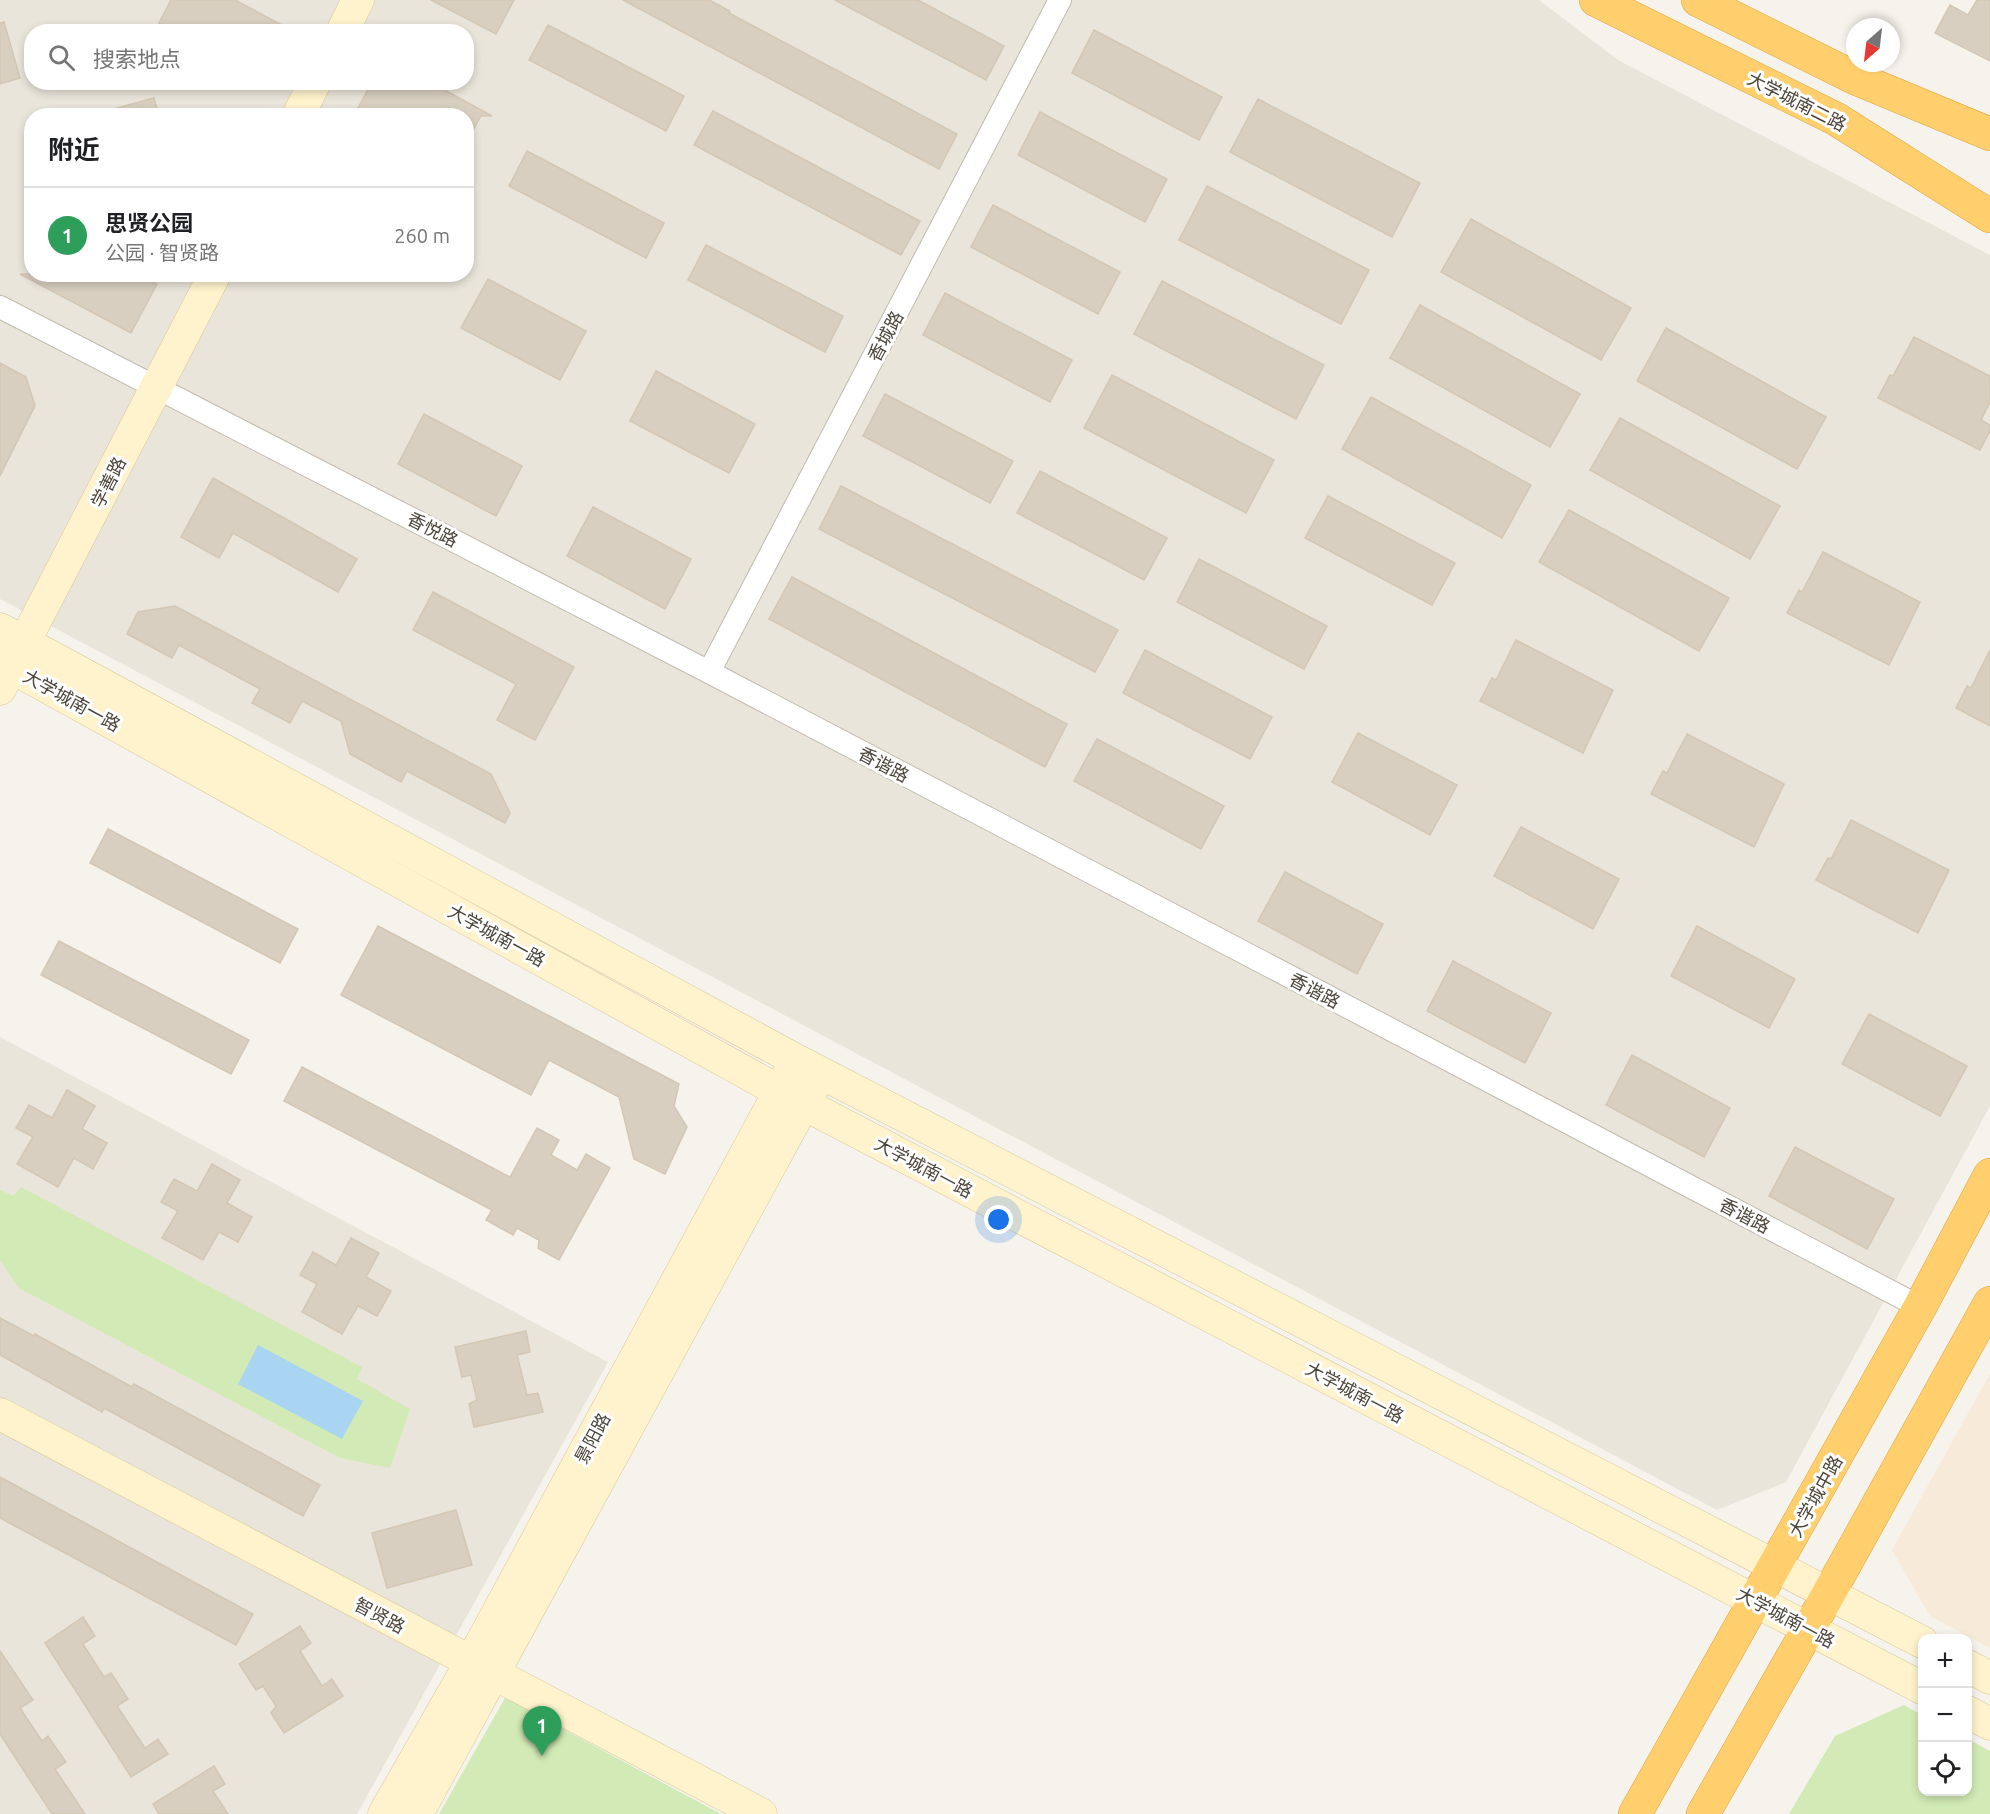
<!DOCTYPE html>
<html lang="zh">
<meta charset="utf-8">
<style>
:root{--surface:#fff;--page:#f6f6f6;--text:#202124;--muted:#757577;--line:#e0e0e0;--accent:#b45309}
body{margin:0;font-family:Ubuntu,"Noto Sans SC",sans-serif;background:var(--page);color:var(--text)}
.controls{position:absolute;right:18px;bottom:18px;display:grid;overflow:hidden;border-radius:12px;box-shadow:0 3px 9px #0003}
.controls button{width:54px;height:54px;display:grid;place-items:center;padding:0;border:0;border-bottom:2px solid var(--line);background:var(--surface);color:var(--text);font:30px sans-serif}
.compass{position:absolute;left:1846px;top:18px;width:54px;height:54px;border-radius:50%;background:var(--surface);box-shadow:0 3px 9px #0003;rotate:208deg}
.you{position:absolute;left:999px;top:1220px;width:21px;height:21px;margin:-15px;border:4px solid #fff;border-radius:50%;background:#1a73e8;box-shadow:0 0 0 9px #1a73e833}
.badge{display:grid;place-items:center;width:39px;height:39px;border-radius:50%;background:var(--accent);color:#fff;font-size:20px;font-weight:700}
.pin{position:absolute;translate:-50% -50px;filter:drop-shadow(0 2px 3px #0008)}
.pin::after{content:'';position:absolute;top:32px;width:21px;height:18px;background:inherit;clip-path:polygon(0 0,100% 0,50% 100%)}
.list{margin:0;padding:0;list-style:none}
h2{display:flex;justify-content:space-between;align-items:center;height:78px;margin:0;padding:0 24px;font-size:26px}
h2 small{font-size:20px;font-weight:400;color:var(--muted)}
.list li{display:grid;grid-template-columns:39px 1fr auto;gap:18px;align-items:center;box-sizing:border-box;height:96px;padding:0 24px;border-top:2px solid var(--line)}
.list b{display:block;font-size:22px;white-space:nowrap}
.list p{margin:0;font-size:20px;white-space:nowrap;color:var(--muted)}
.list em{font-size:20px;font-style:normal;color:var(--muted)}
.icon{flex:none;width:33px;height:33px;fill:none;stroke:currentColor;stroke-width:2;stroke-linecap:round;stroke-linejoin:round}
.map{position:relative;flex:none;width:1990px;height:1814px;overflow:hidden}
.search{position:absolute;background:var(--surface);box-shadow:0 3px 9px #0003;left:24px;top:24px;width:450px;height:66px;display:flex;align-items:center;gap:15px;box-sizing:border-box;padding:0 21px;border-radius:24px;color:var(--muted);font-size:22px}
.panel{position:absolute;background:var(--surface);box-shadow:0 3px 9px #0003;left:24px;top:108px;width:450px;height:174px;border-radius:24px}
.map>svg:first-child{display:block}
.residential{fill:#eae5da;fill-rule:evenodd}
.commercial{fill:#f7ead8}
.green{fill:#d2eab5}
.water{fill:#a9d4f2}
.building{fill:#d8cfc1;stroke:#d3c7b4;stroke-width:1.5}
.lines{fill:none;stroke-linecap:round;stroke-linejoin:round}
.street-casing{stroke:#c2bbae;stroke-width:24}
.secondary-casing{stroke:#d6c79b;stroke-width:33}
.highway-casing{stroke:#e0a43c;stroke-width:34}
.street{stroke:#fff;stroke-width:22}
.secondary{stroke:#fff3cd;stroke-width:32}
.highway{stroke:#ffcf6e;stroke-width:33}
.labels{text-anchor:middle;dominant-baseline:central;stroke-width:6;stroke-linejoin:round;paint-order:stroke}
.street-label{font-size:18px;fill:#4b4439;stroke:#fff}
</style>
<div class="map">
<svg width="1990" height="1814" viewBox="0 0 1990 1814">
<rect width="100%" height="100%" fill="#f6f3ec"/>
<g class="residential">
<path d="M0 0H1539L1618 60 1990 255V1106L1786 1482 1717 1510 0 599ZM32 32H466V82H32ZM32 116H466V274H32Z"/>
<polygon points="0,1037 608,1362 357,1814 0,1814"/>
</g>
<polygon class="commercial" points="1990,1374 1990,1648 1930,1616 1892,1550"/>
<g class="green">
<polygon points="21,1187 362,1367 357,1379 410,1409 390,1468 340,1458 19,1288 0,1260 0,1190 14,1196"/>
<polygon points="505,1698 721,1814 439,1814"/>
<polygon points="1904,1705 1922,1715 1922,1792 1968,1792 1968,1739 1990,1751 1990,1814 1789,1814 1835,1736"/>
</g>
<polygon class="water" points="258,1345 363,1401 342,1439 238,1384"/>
<g class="building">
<polygon points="171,0 235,0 295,32 175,32 159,23"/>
<polygon points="431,0 514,0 496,34"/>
<polygon points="623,0 709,0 730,11 729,13 957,134 939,169"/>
<polygon points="835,0 918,0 1004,46 986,80"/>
<polygon points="1977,0 1990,0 1990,61 1935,33 1950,5 1968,15"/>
<polygon points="4,22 20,78 0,84 0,23"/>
<polygon points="548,25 684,96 666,131 529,60"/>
<polygon points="1094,30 1222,97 1199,140 1072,73"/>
<polygon points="372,82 430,82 492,116 481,116 466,142 466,116 372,116 358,108"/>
<polygon points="154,98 159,116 107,116 106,111"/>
<polygon points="1258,99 1420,183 1392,237 1230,152"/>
<polygon points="713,111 920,221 901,255 694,145"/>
<polygon points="1040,112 1167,179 1145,222 1018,155"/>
<polygon points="527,151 664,223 646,258 509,186"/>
<polygon points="1207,186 1369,270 1341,324 1179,240"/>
<polygon points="993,205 1120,272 1098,314 971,247"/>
<polygon points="1471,219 1631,308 1601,360 1441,272"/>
<polygon points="706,245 843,316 825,352 688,280"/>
<polygon points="20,274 139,274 157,284 131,333"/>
<polygon points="488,279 586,331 560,380 461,328"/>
<polygon points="1162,281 1324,365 1296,419 1134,334"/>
<polygon points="945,293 1072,360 1050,402 923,335"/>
<polygon points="1420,305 1580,394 1550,447 1390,358"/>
<polygon points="1666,328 1826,417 1797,469 1637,381"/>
<polygon points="1914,337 1990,376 1990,402 1981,420 1990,425 1990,431 1980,450 1878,398 1890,375 1893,376"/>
<polygon points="0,363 26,377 35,406 0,476"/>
<polygon points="656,371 755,424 729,473 630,421"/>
<polygon points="1112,375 1274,460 1246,513 1084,428"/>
<polygon points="885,394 1013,461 990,503 863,436"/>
<polygon points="1371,397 1531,485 1502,538 1342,449"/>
<polygon points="424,414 522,466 496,516 398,464"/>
<polygon points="1620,418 1780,506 1750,559 1590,470"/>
<polygon points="1040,471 1167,538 1144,580 1017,513"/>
<polygon points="213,478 357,559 338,592 233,533 219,558 181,537"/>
<polygon points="841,486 1118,630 1095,672 819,529"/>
<polygon points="1328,496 1455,563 1432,605 1305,538"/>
<polygon points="593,507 691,559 665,609 567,556"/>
<polygon points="1569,510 1729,598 1699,651 1539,562"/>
<polygon points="1823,552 1920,602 1889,665 1787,613 1799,590 1802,592"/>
<polygon points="1199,559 1327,626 1304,669 1177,602"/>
<polygon points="792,577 1067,724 1045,767 769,619"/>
<polygon points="433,592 574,667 535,740 497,720 516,684 413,630"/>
<polygon points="175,606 491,774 510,813 505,823 407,771 401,782 350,754 341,721 302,701 290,723 252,703 260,689 179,645 172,658 127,634 138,612"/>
<polygon points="1516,640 1613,690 1583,753 1480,701 1492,678 1496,680"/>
<polygon points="1145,650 1272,717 1250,759 1123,693"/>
<polygon points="1990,650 1990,726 1956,708 1967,686 1971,688"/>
<polygon points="1358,733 1457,785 1430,835 1332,782"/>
<polygon points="1687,734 1784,784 1754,847 1651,794 1663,771 1667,773"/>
<polygon points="1097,739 1224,806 1201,849 1074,781"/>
<polygon points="1851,820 1949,870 1918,933 1816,880 1828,858 1831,859"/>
<polygon points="1521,827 1619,879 1593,929 1494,876"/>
<polygon points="108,829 298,929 280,963 90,863"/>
<polygon points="1285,872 1383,924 1357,974 1258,921"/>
<polygon points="378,926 679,1084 674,1106 687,1127 665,1174 634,1159 619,1097 549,1060 531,1095 341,995"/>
<polygon points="1697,926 1795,979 1769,1028 1671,976"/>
<polygon points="59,941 249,1040 231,1074 41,975"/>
<polygon points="1453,961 1551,1013 1525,1063 1427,1011"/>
<polygon points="1869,1014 1967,1066 1940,1116 1842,1064"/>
<polygon points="1632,1055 1730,1108 1704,1157 1606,1105"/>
<polygon points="302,1067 510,1177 537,1128 559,1140 551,1155 577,1170 586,1154 610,1168 559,1260 538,1248 539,1240 517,1228 513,1235 486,1220 492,1210 284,1101"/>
<polygon points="67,1090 95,1106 82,1129 107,1143 93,1169 74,1158 58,1187 17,1164 33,1137 16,1128 29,1105 52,1118"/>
<polygon points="1795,1147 1894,1199 1867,1249 1769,1196"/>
<polygon points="212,1164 240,1180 227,1203 252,1217 238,1242 219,1232 203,1260 162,1238 178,1211 161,1202 174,1179 197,1191"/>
<polygon points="351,1238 379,1253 366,1277 391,1291 377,1316 358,1306 342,1334 302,1312 317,1284 300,1275 313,1252 336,1265"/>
<polygon points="0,1318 34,1336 35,1334 132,1387 134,1384 320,1485 303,1516 104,1408 102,1412 0,1355"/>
<polygon points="526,1331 530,1352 517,1355 527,1395 538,1393 543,1412 474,1427 469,1404 477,1400 471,1375 462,1377 455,1347"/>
<polygon points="0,1477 253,1614 236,1645 0,1518"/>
<polygon points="456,1510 472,1565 387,1588 372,1533"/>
<polygon points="83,1617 95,1636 83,1644 104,1677 111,1673 128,1699 117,1706 145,1748 158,1739 168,1754 131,1777 45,1643"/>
<polygon points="300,1626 311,1643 300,1651 322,1686 332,1679 343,1696 284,1733 271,1713 276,1706 263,1686 256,1690 239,1664"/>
<polygon points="0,1651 33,1700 20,1708 42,1741 48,1736 66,1762 55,1769 85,1814 52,1814 0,1734"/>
<polygon points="214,1766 225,1784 213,1791 228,1814 159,1814 153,1804"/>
</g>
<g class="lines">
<defs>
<g id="street">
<polyline points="0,307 709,672 1920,1307"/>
<polyline points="709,672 1060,0"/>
</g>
<g id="secondary">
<polyline points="342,32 358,0"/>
<polyline points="298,116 315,82"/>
<polyline points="0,629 796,1060 1922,1642"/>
<polyline points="0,661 779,1091 1922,1688"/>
<polyline points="0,689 215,274"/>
<polyline points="0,1414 761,1814"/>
<polyline points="1968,1666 1990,1678"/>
<polyline points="1968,1712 1990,1724"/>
<polyline points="384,1814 471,1662 790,1072"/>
<polyline points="417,1814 814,1085"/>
</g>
<g id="highway">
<polyline points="1596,0 1836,119 1990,216"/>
<polyline points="1698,0 1855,78 1990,134"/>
<polyline points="1635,1814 1920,1307 1990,1175"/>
<polyline points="1703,1814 1829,1593 1990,1303"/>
</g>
</defs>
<use href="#street" class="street-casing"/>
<use href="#secondary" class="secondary-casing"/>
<use href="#highway" class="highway-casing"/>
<use href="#street" class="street"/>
<use href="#secondary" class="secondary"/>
<use href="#highway" class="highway"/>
</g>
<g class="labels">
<g class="street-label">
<text transform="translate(1797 101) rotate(27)">大学城南二路</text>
<text transform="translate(885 336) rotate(-62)">香城路</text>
<text transform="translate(108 482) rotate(-63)">学善路</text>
<text transform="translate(433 529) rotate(27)">香悦路</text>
<text transform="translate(72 700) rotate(29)">大学城南一路</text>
<text transform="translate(884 764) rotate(28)">香谐路</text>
<text transform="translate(497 935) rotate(29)">大学城南一路</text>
<text transform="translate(1315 990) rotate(28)">香谐路</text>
<text transform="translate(924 1167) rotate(28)">大学城南一路</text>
<text transform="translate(1745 1215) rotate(28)">香谐路</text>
<text transform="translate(1355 1392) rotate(28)">大学城南一路</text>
<text transform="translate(592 1438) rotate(-62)">景阳路</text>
<text transform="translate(1815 1496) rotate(-61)">大学城中路</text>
<text transform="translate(380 1615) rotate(28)">智贤路</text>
<text transform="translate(1786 1617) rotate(28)">大学城南一路</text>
</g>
</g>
</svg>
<div class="controls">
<button>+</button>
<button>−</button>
<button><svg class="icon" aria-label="locate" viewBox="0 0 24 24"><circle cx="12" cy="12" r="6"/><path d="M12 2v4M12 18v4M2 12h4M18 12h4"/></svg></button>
</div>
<svg class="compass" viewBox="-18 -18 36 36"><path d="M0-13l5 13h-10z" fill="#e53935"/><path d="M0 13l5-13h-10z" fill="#757577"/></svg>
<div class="you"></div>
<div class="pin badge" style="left:542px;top:1756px;background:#2e9e5b">1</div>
<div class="search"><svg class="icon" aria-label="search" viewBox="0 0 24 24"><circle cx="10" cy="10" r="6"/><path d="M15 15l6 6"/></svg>搜索地点</div>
<section class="panel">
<h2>附近<small></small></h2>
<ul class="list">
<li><span class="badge" style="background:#2e9e5b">1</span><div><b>思贤公园</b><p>公园 · 智贤路</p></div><em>260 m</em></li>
</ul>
</section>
</div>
